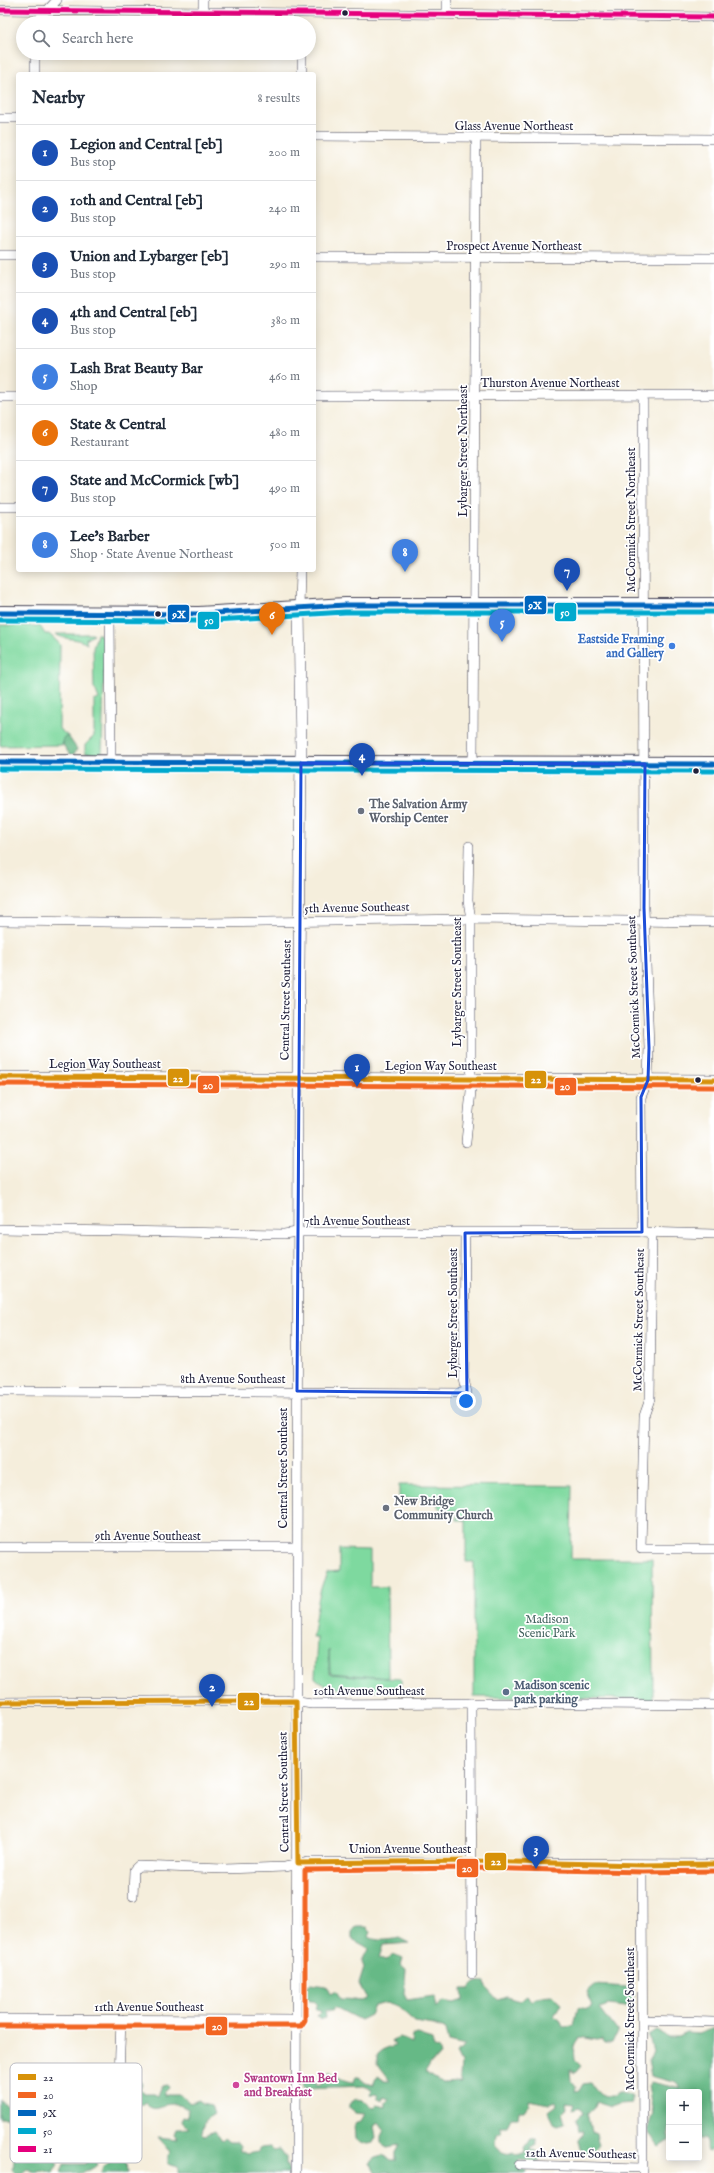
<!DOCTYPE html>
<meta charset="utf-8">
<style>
:root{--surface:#fff;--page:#f2f2f3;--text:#1f2937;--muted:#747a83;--line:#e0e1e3;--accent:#2563eb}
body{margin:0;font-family:"IM FELL English",serif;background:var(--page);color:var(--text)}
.controls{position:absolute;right:12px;bottom:12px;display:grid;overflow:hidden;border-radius:4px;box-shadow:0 2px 10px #0003}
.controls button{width:36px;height:36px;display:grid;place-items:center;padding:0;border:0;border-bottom:1px solid var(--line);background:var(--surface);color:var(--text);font:20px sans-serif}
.you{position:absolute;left:466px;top:1401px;width:14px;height:14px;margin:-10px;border:3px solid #fff;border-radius:50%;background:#1a73e8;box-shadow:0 0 0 6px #1a73e833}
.badge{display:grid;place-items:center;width:26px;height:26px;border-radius:50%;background:var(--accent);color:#fff;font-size:13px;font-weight:700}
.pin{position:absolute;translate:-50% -33px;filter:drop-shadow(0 1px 2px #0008)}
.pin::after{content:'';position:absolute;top:21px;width:14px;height:12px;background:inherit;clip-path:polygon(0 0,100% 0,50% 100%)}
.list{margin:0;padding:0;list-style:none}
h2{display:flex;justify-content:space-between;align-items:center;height:52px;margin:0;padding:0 16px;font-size:17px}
h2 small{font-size:13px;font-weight:400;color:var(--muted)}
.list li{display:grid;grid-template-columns:26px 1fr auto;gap:12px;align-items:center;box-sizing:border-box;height:56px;padding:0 16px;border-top:1px solid var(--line)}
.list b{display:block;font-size:15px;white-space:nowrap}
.list p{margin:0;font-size:13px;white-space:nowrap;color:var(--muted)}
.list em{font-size:13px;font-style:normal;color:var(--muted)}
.icon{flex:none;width:22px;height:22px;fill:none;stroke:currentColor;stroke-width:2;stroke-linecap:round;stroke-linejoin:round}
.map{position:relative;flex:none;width:714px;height:2173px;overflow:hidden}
.search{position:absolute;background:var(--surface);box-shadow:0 2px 10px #0003;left:16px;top:16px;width:300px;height:44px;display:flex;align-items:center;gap:10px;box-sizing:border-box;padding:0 14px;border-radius:22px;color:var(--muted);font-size:15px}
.panel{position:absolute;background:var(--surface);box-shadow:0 2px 10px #0003;left:16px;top:72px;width:300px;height:500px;border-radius:4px}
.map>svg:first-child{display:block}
.green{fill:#7ed99f;stroke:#507e6d}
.forest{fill:#66b986;stroke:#446e60}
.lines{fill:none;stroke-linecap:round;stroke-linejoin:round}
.minor-casing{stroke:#424153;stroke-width:10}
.tertiary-casing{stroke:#424153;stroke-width:12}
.primary-casing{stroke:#424153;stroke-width:16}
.minor{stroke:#fff;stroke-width:9}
.tertiary{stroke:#fff;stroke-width:11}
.primary{stroke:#fff;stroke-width:14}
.bus-1-casing{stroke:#fff;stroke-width:8}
.bus-2-casing{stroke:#fff;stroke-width:8}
.bus-3-casing{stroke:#fff;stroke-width:8}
.bus-4-casing{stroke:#fff;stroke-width:8}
.bus-5-casing{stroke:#fff;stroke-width:8}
.bus-1{stroke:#d79209;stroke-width:5}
.bus-2{stroke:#f26522;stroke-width:5}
.bus-3{stroke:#0065bd;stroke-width:5}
.bus-4{stroke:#00a9ce;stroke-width:5}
.bus-5{stroke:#e5007d;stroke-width:5}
.marked{fill:none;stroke:#1d4ed8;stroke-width:3;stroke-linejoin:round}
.bus-dot{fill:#22223b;stroke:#fff;stroke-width:1.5}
.shop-dot{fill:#3f7fe0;stroke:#fff;stroke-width:1.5}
.worship-dot{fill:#6b7280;stroke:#fff;stroke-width:1.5}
.service-dot{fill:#5c6f8a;stroke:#fff;stroke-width:1.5}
.hotel-dot{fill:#d1479c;stroke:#fff;stroke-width:1.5}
.labels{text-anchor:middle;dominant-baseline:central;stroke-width:3.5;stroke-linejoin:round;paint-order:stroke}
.street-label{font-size:12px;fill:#22223b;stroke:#fff}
.shop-label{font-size:12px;font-weight:bold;fill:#366cbe;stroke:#fff;text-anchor:end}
.worship-label{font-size:12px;font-weight:bold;fill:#5b616d;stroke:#fff;text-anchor:start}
.park-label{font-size:12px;fill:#42625e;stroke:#fff}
.service-label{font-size:12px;font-weight:bold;fill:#4e5e75;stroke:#fff;text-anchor:start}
.hotel-label{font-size:12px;font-weight:bold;fill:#b23c85;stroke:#fff;text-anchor:start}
.key{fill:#fff;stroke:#bdbdc4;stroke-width:1}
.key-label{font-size:11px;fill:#22223b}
.line-badge{stroke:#fff;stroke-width:1.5}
.badge-label{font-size:11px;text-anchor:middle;font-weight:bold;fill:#fff}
</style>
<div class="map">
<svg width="714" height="2173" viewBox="0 0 714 2173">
<rect width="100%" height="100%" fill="#fff"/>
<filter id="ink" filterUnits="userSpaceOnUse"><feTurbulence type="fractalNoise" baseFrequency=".025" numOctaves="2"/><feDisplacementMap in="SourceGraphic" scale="8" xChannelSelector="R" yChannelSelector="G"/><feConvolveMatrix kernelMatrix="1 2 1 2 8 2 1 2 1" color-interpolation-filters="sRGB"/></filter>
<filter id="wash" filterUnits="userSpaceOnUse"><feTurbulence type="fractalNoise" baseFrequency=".012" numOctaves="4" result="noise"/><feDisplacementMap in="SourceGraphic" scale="16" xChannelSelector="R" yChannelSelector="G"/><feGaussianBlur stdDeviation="0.9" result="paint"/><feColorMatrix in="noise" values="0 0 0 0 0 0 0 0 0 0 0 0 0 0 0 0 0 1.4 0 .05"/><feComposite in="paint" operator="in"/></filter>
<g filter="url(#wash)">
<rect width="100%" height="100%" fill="#f5eedc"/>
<g class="green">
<polygon points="0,625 40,626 45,634 49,634 60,644 59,729 68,736 65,737 62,741 63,745 0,746"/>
<path d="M55 634H92L94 635 85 639 88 638 86 641 87 644C77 637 66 641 55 634Z"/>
<polygon points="97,634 100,634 105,641 102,754 85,753 85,745 94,736 94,701 99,699 96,691 94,689 93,648"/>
<polygon points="399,1485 572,1486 571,1559 652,1559 653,1699 474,1697 474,1562 466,1562 466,1520 457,1520 457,1510 445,1511 438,1507 438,1498 399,1498"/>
<path d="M339 1549 370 1550V1587H387L388 1678 330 1673 329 1650V1674L401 1679V1687C386 1692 335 1691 322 1684 319 1682 317 1679 315 1677L317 1638H312C316 1616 317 1593 327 1573L339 1572Z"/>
</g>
<g class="forest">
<polygon points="68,736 77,749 74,754 70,755 63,745 63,738"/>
<path d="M356 1927H367L371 1931 369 1937C377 1942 391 1940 399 1938L409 1943 383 1945 379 1958 386 1960 393 1954 403 1958 401 1965 406 1969 404 1994 407 2000 434 1996 436 2008 444 2001 454 2003 463 2000 462 1989H470C474 1982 478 1981 485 1982L486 1987 498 2000 506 1997 520 2001 527 1996 532 2001 535 1997 553 1996 561 2003 554 2016 560 2020 563 2027 574 2026 578 2007 587 2009 593 2006 587 1992 595 1985 628 1987 635 1995 625 2007 608 2005 600 2008 618 2032 613 2043H604L603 2039 597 2040 580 2037C573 2044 573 2049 574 2059L581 2066 575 2073 570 2070 571 2081 576 2087 575 2092 579 2091 583 2084 591 2083C599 2093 600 2097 614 2096L618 2093H628L632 2096V2103L619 2104 611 2107 596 2102 593 2109 587 2113 591 2132 596 2134 599 2145 594 2151 585 2153 580 2149 578 2140 582 2135 583 2131H579L577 2119 584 2113 580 2107 573 2109 575 2103 566 2102 567 2108 562 2113 565 2123 558 2125 554 2123 549 2111 557 2105 556 2102 549 2104 529 2100V2105L525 2111H519L518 2118H511L507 2126H499L501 2132 496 2134 495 2145C499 2151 506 2156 514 2152L518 2155 525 2152 524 2147 530 2138H535L536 2144 529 2148 539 2153 538 2162 520 2159 515 2164 527 2171V2173H374L370 2162 376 2157 384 2155 391 2161H396V2151L399 2145 387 2147 381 2143V2135L384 2129 379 2122 374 2125 376 2137 373 2143C365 2145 362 2145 356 2138L355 2123 361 2121 365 2114 355 2113 349 2108V2104L356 2099 362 2100 369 2107 374 2108 376 2105 386 2107V2102L389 2099 384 2097 383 2101 378 2098 380 2095 376 2093 370 2095 372 2089 365 2086 303 2088 302 2083 304 2078 307 2077 309 2082 316 2081 317 2085C326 2083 326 2076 331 2071 336 2077 346 2082 354 2082L356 2076H359L364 2082 373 2085 377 2076 384 2081H390L377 2064V2056L384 2050 395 2046 392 2040 399 2037 412 2043 413 2036 418 2035 432 2040 434 2048 438 2049 440 2056 431 2062 425 2072 442 2083 462 2082 460 2077 461 2063 456 2053 465 2046 448 2042 445 2029 433 2025 415 2022 398 2007 386 2003 374 2006 370 2015 360 2020 335 2007 332 2011H324L325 2018 320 2020 317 2016 321 2012 315 2008 318 2004 314 2000 308 2001 303 1997 306 1988 311 1984 326 1986 330 1994 336 1991 341 1999 364 2000 366 1997 359 1984 364 1968 362 1961 368 1949 365 1946 352 1939V1932Z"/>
<polygon points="714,2028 714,2151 708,2152 705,2138 699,2138 699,2092 669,2092 669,2141 660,2147 647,2131 653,2113 648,2086 651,2082 681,2089 676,2083 651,2076 648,2060 653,2052 649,2036 657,2031 668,2037 678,2037 685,2033 698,2034"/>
<path d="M131 2077 138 2079 142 2084 140 2090 143 2093H154L158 2095 162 2086 168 2085 169 2088 164 2093 165 2097 166 2095H181L190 2103 199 2100 201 2103 211 2105 214 2114 206 2119 202 2132 205 2135 215 2131 222 2141 225 2138 230 2142H237L240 2146V2151L248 2154 258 2152 260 2148 270 2147 273 2150 280 2149 286 2157V2164L290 2173H178V2167L168 2164V2155L171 2152 158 2137 178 2139 174 2134 176 2129H189L181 2121 183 2117 188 2118 187 2109C163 2095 159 2117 145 2102L140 2106 137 2099 132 2103H126L123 2098 126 2091 121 2086Z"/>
<polygon points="0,2101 19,2112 15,2119 0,2118"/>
<path d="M22 2126 29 2129 38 2126 44 2132 48 2128 59 2132 64 2142 62 2145 55 2149 54 2158 58 2164 53 2173 42 2170 36 2172 28 2169 23 2173H15L12 2169C16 2161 12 2154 17 2145L15 2137Z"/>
<path d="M94 2158 97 2165C89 2173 73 2173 61 2173L64 2164H86L88 2159Z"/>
<polygon points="113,2160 126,2162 127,2173 100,2173 104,2166"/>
</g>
</g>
<g filter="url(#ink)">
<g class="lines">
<defs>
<g id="minor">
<polyline points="0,10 714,17"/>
<polyline points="203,12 203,0"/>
<polyline points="447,14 447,0"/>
<polyline points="38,23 41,17 57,0"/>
<polyline points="35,74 35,53"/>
<polyline points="302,74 302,53"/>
<polyline points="0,118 18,118"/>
<polyline points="314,136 714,139"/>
<polyline points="0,255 18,255"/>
<polyline points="314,257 714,258"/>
<polyline points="314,396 714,395"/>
<polyline points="0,397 18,397"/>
<polyline points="0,507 18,507"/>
<polyline points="299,608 300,570"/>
<polyline points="110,614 111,761"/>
<polyline points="473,764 476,138"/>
<polyline points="0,921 203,923 471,919 714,922"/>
<polyline points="466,1142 471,1091 471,919 468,901 469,846"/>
<polyline points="0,1229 284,1234 297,1232 642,1232 714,1234"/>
<polyline points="642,1232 641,1097 648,1080 649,1048 644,908 643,395"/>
<polyline points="652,1234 650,1399 644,1416 641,1549 714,1549"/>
<polyline points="0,1391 467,1393 464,1379 465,1233"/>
<polyline points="0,1547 296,1547"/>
<polyline points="0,1702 285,1700 312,1704 482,1703 714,1705"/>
<polyline points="471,1703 472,1974"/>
<polyline points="642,1865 643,2173"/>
<polyline points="133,1896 134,1870 138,1866 224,1869 285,1867 309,1862 714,1864"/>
<polyline points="0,2019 298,2020"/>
<polyline points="121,2019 118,2108 123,2122 135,2133"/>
<polyline points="643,2020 714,2022"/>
<polyline points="519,2165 643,2168"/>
<polyline points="296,2173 298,1078"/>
</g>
<g id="tertiary">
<polyline points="0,1077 714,1080"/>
<polyline points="298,1078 301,749 299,608"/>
</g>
<g id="primary">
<polyline points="0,613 199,614 345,605 714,605"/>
<polyline points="0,762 714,764"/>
</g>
</defs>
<use href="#minor" class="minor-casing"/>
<use href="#tertiary" class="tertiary-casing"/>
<use href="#primary" class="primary-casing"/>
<use href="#minor" class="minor"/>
<use href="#tertiary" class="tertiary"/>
<use href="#primary" class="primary"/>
<defs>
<g id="bus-1">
<polyline points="0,1077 714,1080"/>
<polyline points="0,1702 296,1701 298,1863 473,1861 642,1865 714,1864"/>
</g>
<g id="bus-2">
<polyline points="0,1084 714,1087"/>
<polyline points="0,2026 301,2026 305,2020 305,1870 473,1868 642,1872 714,1871"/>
</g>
<g id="bus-3">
<polyline points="0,613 199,614 345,605 714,605"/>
<polyline points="0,762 714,764"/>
</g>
<g id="bus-4">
<polyline points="0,620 199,621 345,612 714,612"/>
<polyline points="0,769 714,771"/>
</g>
<polyline id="bus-5" points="0,10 714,17"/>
</defs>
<use href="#bus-1" class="bus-1-casing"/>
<use href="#bus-2" class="bus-2-casing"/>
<use href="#bus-3" class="bus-3-casing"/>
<use href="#bus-4" class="bus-4-casing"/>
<use href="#bus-5" class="bus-5-casing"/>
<use href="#bus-1" class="bus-1"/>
<use href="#bus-2" class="bus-2"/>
<use href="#bus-3" class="bus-3"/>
<use href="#bus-4" class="bus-4"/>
<use href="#bus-5" class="bus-5"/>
</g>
</g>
<path class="marked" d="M301 763 645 764 644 908 649 1048 648 1080 641 1097 642 1232 465 1233 467 1393 297 1391Z"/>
<g class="bus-dot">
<circle cx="345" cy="13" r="3.5"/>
<circle cx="158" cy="614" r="3.5"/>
<circle cx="696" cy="771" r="3.5"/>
<circle cx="698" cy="1080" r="3.5"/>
</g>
<circle class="shop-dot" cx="672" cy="646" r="4"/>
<g class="worship-dot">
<circle cx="361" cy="811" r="4"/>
<circle cx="386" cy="1508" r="4"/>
</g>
<circle class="service-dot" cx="506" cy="1692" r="4"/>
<circle class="hotel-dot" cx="236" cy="2085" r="4"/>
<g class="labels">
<g class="street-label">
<text x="514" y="126">Glass Avenue Northeast</text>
<text x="514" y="246">Prospect Avenue Northeast</text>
<text x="550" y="383">Thurston Avenue Northeast</text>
<text transform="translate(463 451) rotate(-90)">Lybarger Street Northeast</text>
<text transform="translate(631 520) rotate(-90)">McCormick Street Northeast</text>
<text transform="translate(357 908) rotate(-1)">5th Avenue Southeast</text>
<text transform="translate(457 982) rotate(-90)">Lybarger Street Southeast</text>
<text transform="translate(634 987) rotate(-92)">McCormick Street Southeast</text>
<text transform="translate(286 1000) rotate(-89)">Central Street Southeast</text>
<text x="105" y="1064">Legion Way Southeast</text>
<text x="441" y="1066">Legion Way Southeast</text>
<text x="357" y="1221">7th Avenue Southeast</text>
<text transform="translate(453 1313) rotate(-90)">Lybarger Street Southeast</text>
<text transform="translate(639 1320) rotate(-89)">McCormick Street Southeast</text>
<text x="233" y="1379">8th Avenue Southeast</text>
<text transform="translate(283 1468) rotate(-90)">Central Street Southeast</text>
<text x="148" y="1536">9th Avenue Southeast</text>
<text x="369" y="1691">10th Avenue Southeast</text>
<text transform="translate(284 1792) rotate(-91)">Central Street Southeast</text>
<text x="410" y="1849">Union Avenue Southeast</text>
<text x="149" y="2007">11th Avenue Southeast</text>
<text transform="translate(630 2019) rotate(-90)">McCormick Street Southeast</text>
<text transform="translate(581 2154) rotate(1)">12th Avenue Southeast</text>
</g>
<g class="shop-label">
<text x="664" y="639">Eastside Framing<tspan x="664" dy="14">and Gallery</tspan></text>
</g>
<g class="worship-label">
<text x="369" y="804">The Salvation Army<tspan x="369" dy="14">Worship Center</tspan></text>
<text x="394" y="1501">New Bridge<tspan x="394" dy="14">Community Church</tspan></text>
</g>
<g class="park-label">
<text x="547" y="1619">Madison<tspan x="547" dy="14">Scenic Park</tspan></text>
</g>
<g class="service-label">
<text x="514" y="1685">Madison scenic<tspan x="514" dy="14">park parking</tspan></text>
</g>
<g class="hotel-label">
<text x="244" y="2078">Swantown Inn Bed<tspan x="244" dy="14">and Breakfast</tspan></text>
</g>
</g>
<rect x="10" y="2063" width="132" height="100" rx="6" class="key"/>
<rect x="18" y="2074" width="18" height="6" fill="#d79209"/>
<rect x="18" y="2092" width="18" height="6" fill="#f26522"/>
<rect x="18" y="2110" width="18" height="6" fill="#0065bd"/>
<rect x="18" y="2128" width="18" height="6" fill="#00a9ce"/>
<rect x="18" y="2146" width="18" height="6" fill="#e5007d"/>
<g class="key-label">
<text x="43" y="2081">22</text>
<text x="43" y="2099">20</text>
<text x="43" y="2117">9X</text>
<text x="43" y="2135">50</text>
<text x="43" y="2153">21</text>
</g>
<g class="line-badge">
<rect x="524" y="595" width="23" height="20" rx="4" fill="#0065bd"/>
<rect x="554" y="602" width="23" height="20" rx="4" fill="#00a9ce"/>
<rect x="167" y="604" width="23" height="19" rx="4" fill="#0065bd"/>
<rect x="197" y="611" width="23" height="19" rx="4" fill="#00a9ce"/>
<rect x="167" y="1068" width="23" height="19" rx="4" fill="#d79209"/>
<rect x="524" y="1070" width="23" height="19" rx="4" fill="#d79209"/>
<rect x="197" y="1075" width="23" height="19" rx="4" fill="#f26522"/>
<rect x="554" y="1077" width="23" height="19" rx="4" fill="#f26522"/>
<rect x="237" y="1692" width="23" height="19" rx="4" fill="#d79209"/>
<rect x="484" y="1852" width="23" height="19" rx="4" fill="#d79209"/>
<rect x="456" y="1858" width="23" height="20" rx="4" fill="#f26522"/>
<rect x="205" y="2016" width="23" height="20" rx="4" fill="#f26522"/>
</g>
<g class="badge-label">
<text x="535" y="609">9X</text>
<text x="565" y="616">50</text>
<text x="179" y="618">9X</text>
<text x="209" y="624">50</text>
<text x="178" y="1082">22</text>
<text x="536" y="1083">22</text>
<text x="208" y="1089">20</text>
<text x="565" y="1090">20</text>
<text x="249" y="1705">22</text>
<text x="496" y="1865">22</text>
<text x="467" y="1872">20</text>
<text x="217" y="2030">20</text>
</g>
</svg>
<div class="controls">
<button>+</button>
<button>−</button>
</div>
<div class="you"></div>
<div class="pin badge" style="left:357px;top:1087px;background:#1a4fb4">1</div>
<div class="pin badge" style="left:212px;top:1707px;background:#1a4fb4">2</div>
<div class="pin badge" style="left:536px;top:1869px;background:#1a4fb4">3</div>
<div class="pin badge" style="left:362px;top:776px;background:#1a4fb4">4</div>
<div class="pin badge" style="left:502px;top:642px;background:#3f7fe0">5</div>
<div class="pin badge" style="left:272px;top:635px;background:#e8710a">6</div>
<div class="pin badge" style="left:567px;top:591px;background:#1a4fb4">7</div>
<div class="pin badge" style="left:405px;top:572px;background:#3f7fe0">8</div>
<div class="search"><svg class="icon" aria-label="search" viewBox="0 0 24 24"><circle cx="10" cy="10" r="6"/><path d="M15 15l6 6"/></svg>Search here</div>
<section class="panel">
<h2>Nearby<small>8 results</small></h2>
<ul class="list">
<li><span class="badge" style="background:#1a4fb4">1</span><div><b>Legion and Central [eb]</b><p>Bus stop</p></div><em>200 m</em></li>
<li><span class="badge" style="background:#1a4fb4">2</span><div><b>10th and Central [eb]</b><p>Bus stop</p></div><em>240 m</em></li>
<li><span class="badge" style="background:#1a4fb4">3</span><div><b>Union and Lybarger [eb]</b><p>Bus stop</p></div><em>290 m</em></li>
<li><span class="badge" style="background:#1a4fb4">4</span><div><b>4th and Central [eb]</b><p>Bus stop</p></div><em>380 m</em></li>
<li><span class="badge" style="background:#3f7fe0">5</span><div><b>Lash Brat Beauty Bar</b><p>Shop</p></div><em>460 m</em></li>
<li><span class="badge" style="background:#e8710a">6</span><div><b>State &amp; Central</b><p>Restaurant</p></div><em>480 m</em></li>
<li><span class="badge" style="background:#1a4fb4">7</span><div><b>State and McCormick [wb]</b><p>Bus stop</p></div><em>490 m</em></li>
<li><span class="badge" style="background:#3f7fe0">8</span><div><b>Lee's Barber</b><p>Shop · State Avenue Northeast</p></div><em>500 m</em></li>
</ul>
</section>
</div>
